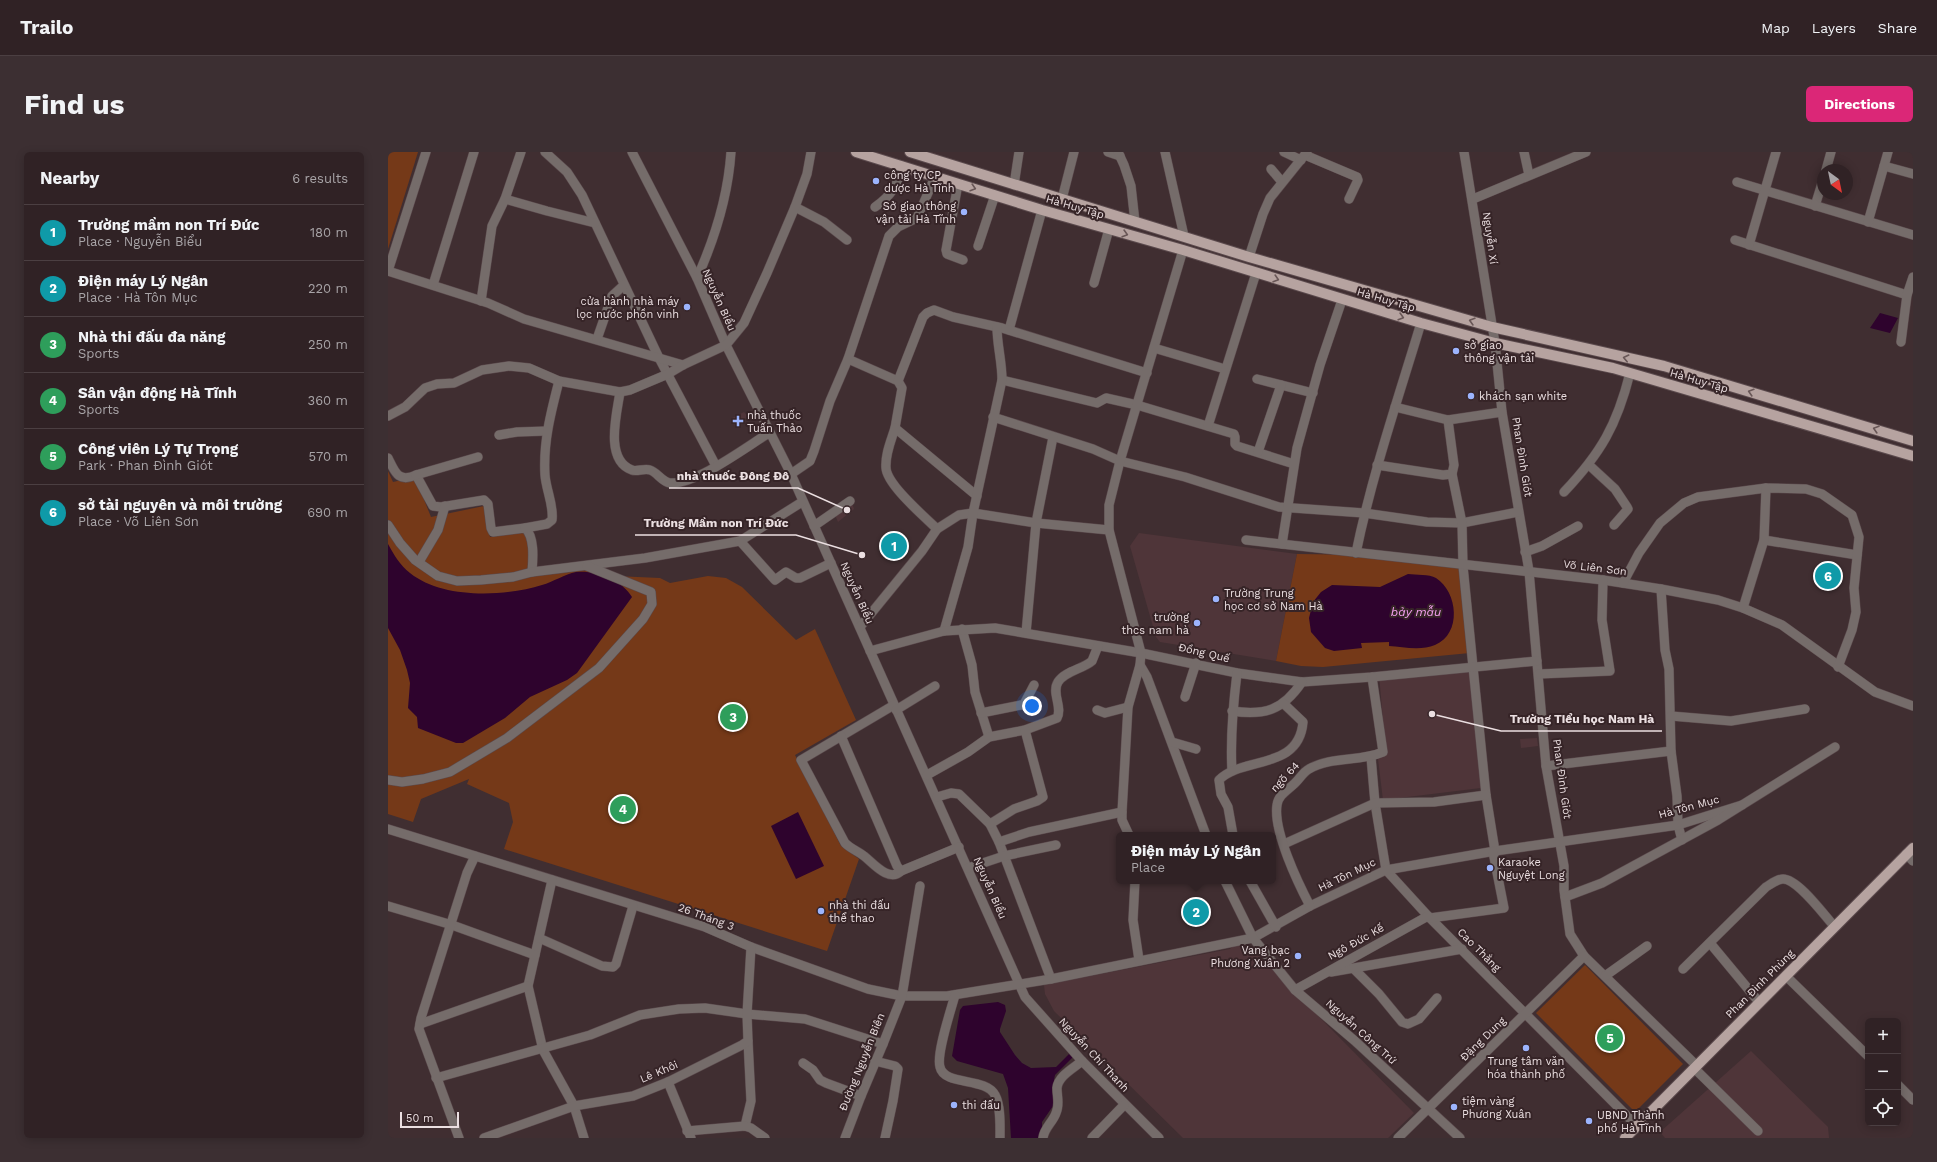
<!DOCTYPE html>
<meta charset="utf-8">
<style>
:root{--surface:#302225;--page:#3c2f32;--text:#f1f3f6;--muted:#a8a4a7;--line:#4b3f42;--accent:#db2777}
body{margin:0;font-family:"Work Sans",sans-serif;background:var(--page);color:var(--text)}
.controls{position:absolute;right:12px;bottom:12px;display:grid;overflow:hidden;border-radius:6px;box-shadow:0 2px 10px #0003}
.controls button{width:36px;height:36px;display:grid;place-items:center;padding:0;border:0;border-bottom:1px solid var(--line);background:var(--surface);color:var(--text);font:20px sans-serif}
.compass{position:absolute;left:1429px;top:12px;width:36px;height:36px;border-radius:50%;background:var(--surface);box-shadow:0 2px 10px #0003;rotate:147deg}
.scale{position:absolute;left:12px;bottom:10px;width:59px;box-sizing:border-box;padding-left:4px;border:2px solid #ebdfe1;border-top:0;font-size:11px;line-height:14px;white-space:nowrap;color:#ebdfe1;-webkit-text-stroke:3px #362427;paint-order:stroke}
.you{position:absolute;left:644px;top:554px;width:14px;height:14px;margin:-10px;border:3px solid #fff;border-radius:50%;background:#1a73e8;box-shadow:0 0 0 6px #1a73e833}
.badge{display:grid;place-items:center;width:26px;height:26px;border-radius:50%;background:var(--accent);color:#fff;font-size:13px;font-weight:700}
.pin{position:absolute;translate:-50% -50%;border:2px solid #fff;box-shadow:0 1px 4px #0006}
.popup{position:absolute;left:728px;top:680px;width:160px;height:52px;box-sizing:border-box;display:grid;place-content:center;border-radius:6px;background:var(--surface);filter:drop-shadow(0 1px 3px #0005);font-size:13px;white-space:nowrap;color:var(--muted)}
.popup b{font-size:15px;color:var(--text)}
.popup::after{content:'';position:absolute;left:50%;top:100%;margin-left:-8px;border:8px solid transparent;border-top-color:var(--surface)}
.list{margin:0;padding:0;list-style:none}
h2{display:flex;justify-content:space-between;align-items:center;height:52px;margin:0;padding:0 16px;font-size:17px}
h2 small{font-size:13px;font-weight:400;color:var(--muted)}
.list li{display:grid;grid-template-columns:26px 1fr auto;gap:12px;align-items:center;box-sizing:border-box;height:56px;padding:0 16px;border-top:1px solid var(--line)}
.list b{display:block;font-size:15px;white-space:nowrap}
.list p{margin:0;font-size:13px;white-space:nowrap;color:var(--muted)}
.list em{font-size:13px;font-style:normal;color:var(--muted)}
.icon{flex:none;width:22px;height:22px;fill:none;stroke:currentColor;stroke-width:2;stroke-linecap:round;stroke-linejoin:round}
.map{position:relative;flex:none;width:1525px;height:986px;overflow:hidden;border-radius:6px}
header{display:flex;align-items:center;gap:24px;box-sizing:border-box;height:56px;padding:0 20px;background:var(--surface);border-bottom:1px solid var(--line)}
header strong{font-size:19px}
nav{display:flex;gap:22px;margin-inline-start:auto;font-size:14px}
.intro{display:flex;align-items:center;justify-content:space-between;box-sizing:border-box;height:96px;padding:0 24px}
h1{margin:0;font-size:28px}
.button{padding:10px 18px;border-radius:6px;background:var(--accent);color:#fff;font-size:14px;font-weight:700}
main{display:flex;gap:24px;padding:0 24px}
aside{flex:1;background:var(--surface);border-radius:6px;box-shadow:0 2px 10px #0003}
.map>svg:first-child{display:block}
.built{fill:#4f3539}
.green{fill:#753918}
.water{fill:#2e032d}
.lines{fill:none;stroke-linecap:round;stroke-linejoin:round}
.minor-casing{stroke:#5b4a4d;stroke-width:10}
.major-casing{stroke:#5b4a4d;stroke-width:12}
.minor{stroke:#756c6a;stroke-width:9}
.major{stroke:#b6a3a0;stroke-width:10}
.oneway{stroke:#695757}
.poi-dot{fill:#9cb4fd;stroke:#362427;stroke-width:1.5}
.labels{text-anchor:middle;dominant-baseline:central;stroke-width:4;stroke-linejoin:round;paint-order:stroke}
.poi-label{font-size:11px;fill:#ebdfe1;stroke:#362427;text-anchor:start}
.street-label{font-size:11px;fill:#ebdfe1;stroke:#362427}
.water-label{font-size:12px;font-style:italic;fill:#f4a0ef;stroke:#362427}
.leader{fill:none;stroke:#ebdfe1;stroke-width:1.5}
.callout-dot{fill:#ebdfe1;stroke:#362427;stroke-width:1.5}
.callout-label{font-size:12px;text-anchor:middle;font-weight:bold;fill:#ebdfe1;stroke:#362427;stroke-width:4;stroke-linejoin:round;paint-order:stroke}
</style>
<header>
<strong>Trailo</strong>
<nav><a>Map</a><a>Layers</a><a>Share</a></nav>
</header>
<div class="intro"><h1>Find us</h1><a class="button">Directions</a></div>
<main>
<aside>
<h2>Nearby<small>6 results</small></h2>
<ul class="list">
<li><span class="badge" style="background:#0f9aa8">1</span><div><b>Trường mầm non Trí Đức</b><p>Place · Nguyễn Biểu</p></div><em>180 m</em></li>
<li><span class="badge" style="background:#0f9aa8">2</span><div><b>Điện máy Lý Ngân</b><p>Place · Hà Tôn Mục</p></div><em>220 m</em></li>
<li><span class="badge" style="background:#2e9e5b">3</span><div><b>Nhà thi đấu đa năng</b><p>Sports</p></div><em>250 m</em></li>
<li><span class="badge" style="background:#2e9e5b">4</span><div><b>Sân vận động Hà Tĩnh</b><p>Sports</p></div><em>360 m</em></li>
<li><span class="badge" style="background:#2e9e5b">5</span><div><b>Công viên Lý Tự Trọng</b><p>Park · Phan Đình Giót</p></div><em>570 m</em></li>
<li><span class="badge" style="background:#0f9aa8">6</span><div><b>sở tài nguyên và môi trường</b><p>Place · Võ Liên Sơn</p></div><em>690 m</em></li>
</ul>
</aside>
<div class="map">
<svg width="1525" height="986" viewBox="0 0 1525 986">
<rect width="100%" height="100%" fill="#402e31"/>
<g class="built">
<polygon points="356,260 360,265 348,272 344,266"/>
<polygon points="464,351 466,357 450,370 447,363"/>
<polygon points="751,381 909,402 888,509 772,490 768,485 742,394"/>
<polygon points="1088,513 1101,635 995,648 990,607 998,601 991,523"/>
<polygon points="1149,586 1150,594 1133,596 1132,587"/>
<polygon points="847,792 871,804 1026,961 1000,986 795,986 666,859 657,842 656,833 842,797"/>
<polygon points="1363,899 1440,975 1441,986 1277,986 1272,980"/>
</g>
<g class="green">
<polygon points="0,0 30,0 0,97"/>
<polygon points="0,319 5,330 27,325 43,365 96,354 102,385 138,376 143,424 194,415 227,424 272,426 282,431 320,424 338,426 354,435 408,488 427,477 468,568 407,603 453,694 471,707 439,799 116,697 125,670 121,651 79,632 81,627 33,647 25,670 0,662"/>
<polygon points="909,402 981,403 1071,411 1082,501 935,515 913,514 888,509"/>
<polygon points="1197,813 1295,912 1247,960 1148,861"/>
</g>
<g class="water">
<polygon points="1492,161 1510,166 1502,181 1482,176"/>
<path d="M0 392C6 403 12 413 22 421 54 447 116 445 154 433 165 430 177 422 188 420 208 418 234 428 244 445L189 521 179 528 142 545 117 566 75 591H68L30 576 29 565 20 556 22 531 19 518 12 498 0 476Z"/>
<path d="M1020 422C1028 423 1041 422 1048 426 1070 440 1074 482 1047 493 1033 499 1015 495 1001 494V490L973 491 974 496 946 499 937 496 923 480 921 466 925 450 933 440 944 433 992 435Z"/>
<polygon points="410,660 436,714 408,727 383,674"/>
<polygon points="610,850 617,853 618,859 612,877 612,880 627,903 634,911 643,916 668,915 681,902 685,905 667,923 666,928 669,936 667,951 654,970 654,986 623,986 620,936 615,922 569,909 564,904 572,858 575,854"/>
</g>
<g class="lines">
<defs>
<g id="minor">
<polyline points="157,0 179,20 194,43 271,206 328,314"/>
<polyline points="244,0 309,126 338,193 403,322 637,845 694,909 771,986"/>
<polyline points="720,0 732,4"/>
<polyline points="730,0 736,13 743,34 747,70"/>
<polyline points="777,0 796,84"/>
<polyline points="896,0 913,8"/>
<polyline points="1076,0 1107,191 1114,260 1141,419 1158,614 1176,714 1176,738 1182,782 1196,804 1308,913"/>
<polyline points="1136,0 1141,23"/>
<polyline points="917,3 969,25 970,28 961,47"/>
<polyline points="1496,14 1525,22"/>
<polyline points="883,17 894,30"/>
<polyline points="1438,18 1443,0"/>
<polyline points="1349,30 1525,83"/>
<polyline points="570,32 558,98 559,102 575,108"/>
<polyline points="626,33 631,0"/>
<polyline points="117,47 159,59 207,71"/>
<polyline points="674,47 686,0"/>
<polyline points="1085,47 1198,0"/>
<polyline points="1427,54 1435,28"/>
<polyline points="407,55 436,70 459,88"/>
<path d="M487 55C503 44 510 33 514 14"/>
<polyline points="1480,70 1500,0"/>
<polyline points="1347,88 1519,143"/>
<polyline points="1361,93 1388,0"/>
<polyline points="590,94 607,43"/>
<polyline points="861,105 875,62 882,46 919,0"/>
<polyline points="0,119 100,151 136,167 295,213"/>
<polyline points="0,119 38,0"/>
<path d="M309 126C327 86 340 45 343 0"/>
<polyline points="706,131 721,77"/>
<polyline points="45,133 86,0"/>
<polyline points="93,149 104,74 117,47 133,0"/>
<polyline points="621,178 654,58"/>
<polyline points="209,187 224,144 236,133"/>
<polyline points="1513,190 1519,143 1525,125"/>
<polyline points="766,196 837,217"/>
<polyline points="460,207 510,229 514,236 507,276 589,344"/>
<polyline points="869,227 925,241"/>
<polyline points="614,228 709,251 718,246 749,253 846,282 847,285 847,292 849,294 906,312"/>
<polyline points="510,229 535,165 539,161 546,158 565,165 614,176 759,221"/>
<path d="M232 240C229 261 216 308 244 318 249 320 256 316 262 318 269 320 274 330 282 331 308 333 358 295 381 281"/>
<polyline points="1007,255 1060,268 1114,260"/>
<polyline points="0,264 17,255 37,236 49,232 66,231 94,218 121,214 141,216 171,229 232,240 242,238 280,222 295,213 338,193 356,171 379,121 407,55 419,22 423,0"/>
<polyline points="605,265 705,297 732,309 797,325 891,355 976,361 1039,370 1074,371 1130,360"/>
<polyline points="820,274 868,121"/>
<path d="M507 276C503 289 497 302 498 316 499 333 537 365 549 377"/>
<polyline points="111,283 129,280 159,279"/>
<polyline points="870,300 893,233"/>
<path d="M0 306C7 320 10 331 28 323L45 354 53 355 96 348 100 352 103 376 105 380 137 376C147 385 145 407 144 420"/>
<polyline points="989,313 1055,323 1064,322 1066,313 1060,268"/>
<polyline points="1201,313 1227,337 1239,355 1240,357 1226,373"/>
<polyline points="403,322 422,309 426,299 442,249 460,207 501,84 510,75 529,66 547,25"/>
<polyline points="1064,322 1074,371 1075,414 1085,515 1098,643 1107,699"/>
<polyline points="28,323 90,305"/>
<path d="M1176 340C1213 301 1229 273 1242 221"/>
<polyline points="0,373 12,391 27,408 50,424 69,429 93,428 125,425 144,420 257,406 352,389 414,350"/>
<polyline points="426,374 462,349"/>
<path d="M137 376 159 372 164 368C166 353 158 338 157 323 155 290 163 260 171 229"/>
<polyline points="858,388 1215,428 1273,437 1330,448 1355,456 1394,473 1487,540 1525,554"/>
<polyline points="1376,388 1469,403"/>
<polyline points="352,389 387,428 398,420 408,426 412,426 443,411"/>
<polyline points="894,392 909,296 932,213 954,148"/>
<polyline points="1137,400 1154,394 1190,374"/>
<path d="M968 401C984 323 1010 247 1033 171"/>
<polyline points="31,410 50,378 57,354"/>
<polyline points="1235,431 1251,401 1272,371 1296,351 1310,345 1378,336 1418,337 1434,342 1464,363 1471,385 1466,436 1468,460 1464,478 1450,515"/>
<polyline points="1273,437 1277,498 1281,517 1283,599 1289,644 1290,673 1294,688"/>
<polyline points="1355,456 1376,388 1378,336"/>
<polyline points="472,475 534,399 549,377 571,363 585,361 648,371 721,378"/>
<polyline points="574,477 584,513 587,540 601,585"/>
<path d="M556 479 580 395 585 361 614 228C614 209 609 193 609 175"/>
<polyline points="638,481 648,371 665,285"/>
<polyline points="482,499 556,479 607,476 753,501 849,521 914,530 984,525 1149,509"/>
<polyline points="752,513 759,525 818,683"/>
<polyline points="1151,522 1222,519 1214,468 1215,428"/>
<polyline points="797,545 808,511"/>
<path d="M506 553 413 608 457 691C463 697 470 699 476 704 485 711 501 731 513 719"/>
<polyline points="508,558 547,534"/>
<polyline points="709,558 717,561 740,555"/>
<path d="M844 559C877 564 895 558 914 530"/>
<polyline points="593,561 633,553 636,552 646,533"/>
<polyline points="1283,564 1343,569 1417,557"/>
<polyline points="453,584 509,714 513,719 571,695"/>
<polyline points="784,590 808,597"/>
<polyline points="983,605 987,651 998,718 1040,764 1249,974"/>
<polyline points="1158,614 1283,599"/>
<path d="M844 619C842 586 845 554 849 521"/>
<path d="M539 623 580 600 601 585 637 578 669 566C675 555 663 541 670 530 677 519 695 517 704 509L710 494"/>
<polyline points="0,628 14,630 35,627 62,620 119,586 211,516 255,467 264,452 263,440 199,414"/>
<polyline points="549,645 563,641 571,642 602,672 611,690 663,827"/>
<polyline points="602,672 626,657 649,649 655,645 637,578"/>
<polyline points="0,677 317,775 363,795 480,837 514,844 559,844 663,827 865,786 922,754 998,718 1107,699 1290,673 1354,653"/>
<polyline points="741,683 734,668 734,660 740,555 752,513 753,501 721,378 721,353 732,309 795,98"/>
<path d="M845 683 840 655 833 642 831 628C854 604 911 619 915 570L895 551"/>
<polyline points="611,690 641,680 734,660"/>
<polyline points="896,692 987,651 1046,650 1098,643"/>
<polyline points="1518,702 1525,709"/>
<polyline points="580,716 616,704 668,693"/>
<polyline points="164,728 140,834 155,898 186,954 196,986"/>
<polyline points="747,729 745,768 751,808"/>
<polyline points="837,729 865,786 907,838 967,889 1072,986"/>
<polyline points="862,729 888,775"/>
<polyline points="1177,745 1214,731 1330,668 1447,595"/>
<polyline points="0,754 64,773 147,803"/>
<path d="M922 754C910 731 885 679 889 653 890 643 900 638 906 632 911 628 915 620 921 617 944 604 972 610 995 600L984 525"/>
<polyline points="1042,766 1116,756 1105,700"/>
<polyline points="151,786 214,814 225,815 228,812 245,754"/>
<polyline points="1322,791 1371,850"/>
<polyline points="966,817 991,842 1014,870 1020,872 1031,867 1049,846"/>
<path d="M1295 817 1378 735C1383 732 1389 727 1395 727 1410 727 1436 763 1446 774"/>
<polyline points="943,820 1074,797"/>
<polyline points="1217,824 1259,794"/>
<polyline points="1398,824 1480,904"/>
<polyline points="907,838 1040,764"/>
<path d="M567 843C563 858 548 902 552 915 556 934 598 925 607 943 613 954 612 974 612 986"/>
<polyline points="32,872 140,834"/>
<polyline points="487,909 507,914 510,917 505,949 497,986"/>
<polyline points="415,911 425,918 432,928 438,931 473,944"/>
<polyline points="1306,916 1370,979"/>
<polyline points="48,926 202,883 252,863 291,857 317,856 359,862 417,867 495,892"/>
<polyline points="280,930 303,986"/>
<polyline points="1510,933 1525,948"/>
<polyline points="357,974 363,949 360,889"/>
<polyline points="299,979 357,974 363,976 377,986"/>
<polyline points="71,986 31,877 33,866 79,721 87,704"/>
<polyline points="96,986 186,954 245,944 280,930 354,893 360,889 359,862 363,795"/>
<polyline points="457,986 473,944 495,892 514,844 532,734"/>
<path d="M655 986C656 976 665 970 668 961 672 953 669 945 669 936 670 924 686 916 694 909"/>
<polyline points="704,986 736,953"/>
<polyline points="1010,986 1196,804"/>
</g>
<g id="major">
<polyline points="468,0 654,58 795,98 1033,171 1107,191 1225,216 1525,304"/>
<polyline points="522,0 861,105 1104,175 1276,214 1525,289"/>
<polyline points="1237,986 1525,696"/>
</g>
</defs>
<use href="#minor" class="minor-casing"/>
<use href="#major" class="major-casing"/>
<use href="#minor" class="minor"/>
<use href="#major" class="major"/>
</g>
<defs><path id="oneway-chevron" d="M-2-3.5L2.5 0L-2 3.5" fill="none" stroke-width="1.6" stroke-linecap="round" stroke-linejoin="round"/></defs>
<g class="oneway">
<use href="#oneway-chevron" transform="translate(585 36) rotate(17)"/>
<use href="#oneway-chevron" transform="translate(737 82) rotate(16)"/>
<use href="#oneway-chevron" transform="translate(888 127) rotate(17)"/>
<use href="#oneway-chevron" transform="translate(1013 165) rotate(16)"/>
<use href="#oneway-chevron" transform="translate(1084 169) rotate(-164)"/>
<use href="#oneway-chevron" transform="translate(1238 206) rotate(-167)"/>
<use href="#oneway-chevron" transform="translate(1363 240) rotate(-163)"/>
<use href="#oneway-chevron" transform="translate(1488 277) rotate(-163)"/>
</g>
<g class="poi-dot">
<circle cx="488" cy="29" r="4"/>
<circle cx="576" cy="60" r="4"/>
<circle cx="299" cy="155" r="4"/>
<circle cx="1068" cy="199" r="4"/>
<circle cx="1083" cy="244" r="4"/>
<path d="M348 263h4v4h4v4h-4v4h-4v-4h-4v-4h4z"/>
<circle cx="828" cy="447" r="4"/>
<circle cx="809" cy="471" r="4"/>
<circle cx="1102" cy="716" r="4"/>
<circle cx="433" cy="759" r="4"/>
<circle cx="910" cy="804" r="4"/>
<circle cx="1138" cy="896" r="4"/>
<circle cx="566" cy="953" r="4"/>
<circle cx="1066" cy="955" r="4"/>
<circle cx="1201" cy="969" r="4"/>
</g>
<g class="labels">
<g class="poi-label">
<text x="496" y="23">công ty CP<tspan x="496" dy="13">dược Hà Tĩnh</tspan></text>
<text x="568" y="54" text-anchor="end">Sở giao thông<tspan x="568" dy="13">vận tải Hà Tĩnh</tspan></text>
<text x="291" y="149" text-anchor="end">cửa hành nhà máy<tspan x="291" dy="13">lọc nước phồn vinh</tspan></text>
<text x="1076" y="193">sở giao<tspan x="1076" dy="13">thông vận tải</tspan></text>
<text x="1091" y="244">khách sạn white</text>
<text x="359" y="263">nhà thuốc<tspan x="359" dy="13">Tuấn Thảo</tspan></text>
<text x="836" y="441">Trường Trung<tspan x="836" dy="13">học cơ sở Nam Hà</tspan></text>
<text x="801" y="465" text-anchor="end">trường<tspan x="801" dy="13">thcs nam hà</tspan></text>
<text x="1110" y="710">Karaoke<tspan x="1110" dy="13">Nguyệt Long</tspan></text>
<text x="441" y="753">nhà thi đấu<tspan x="441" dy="13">thể thao</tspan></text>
<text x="902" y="798" text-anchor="end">Vang bạc<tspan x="902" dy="13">Phương Xuân 2</tspan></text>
<text x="1138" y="909" text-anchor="middle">Trung tâm văn<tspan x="1138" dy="13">hóa thành phố</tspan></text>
<text x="1074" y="949">tiệm vàng<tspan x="1074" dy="13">Phương Xuân</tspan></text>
<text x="574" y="953">thi đấu</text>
<text x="1209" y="963">UBND Thành<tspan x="1209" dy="13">phố Hà Tĩnh</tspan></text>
</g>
<g class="street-label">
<text transform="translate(687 55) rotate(16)">Hà Huy Tập</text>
<text transform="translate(1102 86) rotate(82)">Nguyễn Xí</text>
<text transform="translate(331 148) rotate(66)">Nguyễn Biểu</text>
<text transform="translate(998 148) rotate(16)">Hà Huy Tập</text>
<text transform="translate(1311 229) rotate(16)">Hà Huy Tập</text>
<text transform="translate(1134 305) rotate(81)">Phan Đình Giót</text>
<text transform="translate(1207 416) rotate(7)">Võ Liên Sơn</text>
<text transform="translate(469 441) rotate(66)">Nguyễn Biểu</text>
<text transform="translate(816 501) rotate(13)">Đồng Quế</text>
<text transform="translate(897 625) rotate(-47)">ngõ 64</text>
<text transform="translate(1174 627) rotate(82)">Phan Đình Giót</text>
<text transform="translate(1301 655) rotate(-15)">Hà Tôn Mục</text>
<text transform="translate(959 723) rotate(-26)">Hà Tôn Mục</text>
<text transform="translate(602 736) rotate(66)">Nguyễn Biểu</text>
<text transform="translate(318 765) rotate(20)">26 Tháng 3</text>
<text transform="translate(968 790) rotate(-29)">Ngô Đức Kế</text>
<text transform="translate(1091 798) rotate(45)">Cao Thắng</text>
<text transform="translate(1372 832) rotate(-45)">Phan Đình Phùng</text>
<text transform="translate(973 880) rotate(42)">Nguyễn Công Trứ</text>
<text transform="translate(1095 887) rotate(-44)">Đặng Dung</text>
<text transform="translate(706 903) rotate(47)">Nguyễn Chí Thanh</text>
<text transform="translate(474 910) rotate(-68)">Đường Nguyễn Biên</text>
<text transform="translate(271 920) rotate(-23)">Lê Khôi</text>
</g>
<g class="water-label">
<text x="1028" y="460">bảy mẫu</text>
</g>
</g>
<path class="leader" d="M459 358L410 336H281M474 403L408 383H247M1044 562L1113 579H1274"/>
<g class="callout-dot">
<circle cx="459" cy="358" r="4"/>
<circle cx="474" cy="403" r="4"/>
<circle cx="1044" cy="562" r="4"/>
</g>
<g class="callout-label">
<text x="345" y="328">nhà thuốc Đông Đô</text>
<text x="328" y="375">Trường Mầm non Trí Đức</text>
<text x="1194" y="571">Trường Tiểu học Nam Hà</text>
</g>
</svg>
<div class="controls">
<button>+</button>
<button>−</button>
<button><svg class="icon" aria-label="locate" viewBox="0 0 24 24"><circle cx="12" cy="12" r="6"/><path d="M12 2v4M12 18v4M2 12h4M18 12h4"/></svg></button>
</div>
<svg class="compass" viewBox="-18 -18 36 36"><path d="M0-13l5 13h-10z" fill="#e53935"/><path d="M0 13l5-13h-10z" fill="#a8a4a7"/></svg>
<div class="scale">50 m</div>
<div class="you"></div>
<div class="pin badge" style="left:506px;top:394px;background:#0f9aa8">1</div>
<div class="pin badge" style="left:808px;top:760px;background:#0f9aa8">2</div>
<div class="popup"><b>Điện máy Lý Ngân</b>Place</div>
<div class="pin badge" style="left:345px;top:565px;background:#2e9e5b">3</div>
<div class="pin badge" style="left:235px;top:657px;background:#2e9e5b">4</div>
<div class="pin badge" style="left:1222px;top:886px;background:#2e9e5b">5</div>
<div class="pin badge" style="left:1440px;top:424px;background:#0f9aa8">6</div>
</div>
</main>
